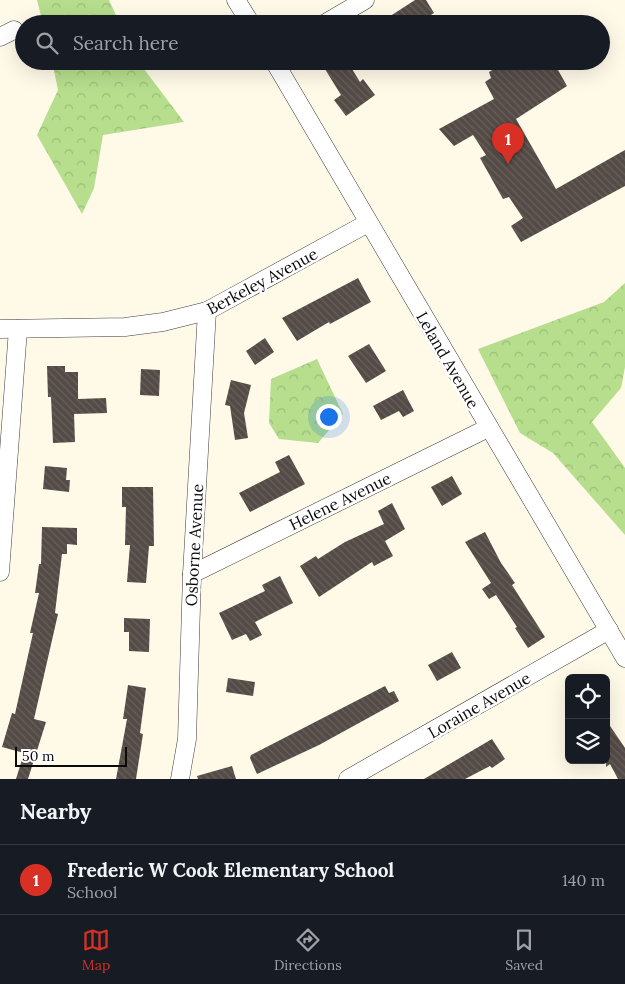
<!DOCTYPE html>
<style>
:root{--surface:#171b24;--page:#242831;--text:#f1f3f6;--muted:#9ea1a6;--line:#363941;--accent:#d93025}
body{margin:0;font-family:Lora,serif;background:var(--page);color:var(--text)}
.controls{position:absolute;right:15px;bottom:15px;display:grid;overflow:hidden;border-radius:8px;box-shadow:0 5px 20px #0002}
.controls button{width:45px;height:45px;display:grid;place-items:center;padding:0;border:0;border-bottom:1px solid var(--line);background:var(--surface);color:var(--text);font:25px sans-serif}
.scale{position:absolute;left:15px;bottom:12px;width:112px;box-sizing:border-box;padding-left:5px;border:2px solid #0a0a0a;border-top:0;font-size:14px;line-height:18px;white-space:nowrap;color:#0a0a0a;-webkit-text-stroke:4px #fff;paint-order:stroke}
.you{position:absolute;left:328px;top:416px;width:18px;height:18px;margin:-12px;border:4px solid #fff;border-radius:50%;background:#1a73e8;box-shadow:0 0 0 8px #1a73e833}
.badge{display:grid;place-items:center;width:32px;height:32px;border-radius:50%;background:var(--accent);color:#fff;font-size:16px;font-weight:700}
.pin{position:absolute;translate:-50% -41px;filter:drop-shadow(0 1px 2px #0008)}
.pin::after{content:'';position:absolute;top:26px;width:18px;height:15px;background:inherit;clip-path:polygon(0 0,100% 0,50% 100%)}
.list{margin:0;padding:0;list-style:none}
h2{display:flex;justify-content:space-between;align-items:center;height:65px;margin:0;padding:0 20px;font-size:21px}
h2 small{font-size:16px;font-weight:400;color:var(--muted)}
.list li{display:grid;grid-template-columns:32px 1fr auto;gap:15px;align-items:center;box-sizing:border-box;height:70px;padding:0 20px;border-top:1px solid var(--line)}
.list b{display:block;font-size:19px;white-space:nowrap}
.list p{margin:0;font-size:16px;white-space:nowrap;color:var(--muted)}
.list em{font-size:16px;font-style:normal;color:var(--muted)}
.icon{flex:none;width:28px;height:28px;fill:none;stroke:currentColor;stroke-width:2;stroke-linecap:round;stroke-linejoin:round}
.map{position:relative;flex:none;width:625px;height:779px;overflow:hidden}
.search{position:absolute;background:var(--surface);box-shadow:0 5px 20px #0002;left:15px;right:15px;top:15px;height:55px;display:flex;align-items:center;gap:12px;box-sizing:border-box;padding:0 18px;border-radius:28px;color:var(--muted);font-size:19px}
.sheet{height:135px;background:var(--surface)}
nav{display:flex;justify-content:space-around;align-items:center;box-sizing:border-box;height:70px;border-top:1px solid var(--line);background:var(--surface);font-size:14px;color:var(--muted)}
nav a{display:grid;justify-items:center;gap:2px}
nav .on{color:var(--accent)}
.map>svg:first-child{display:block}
.forest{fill:url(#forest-crowns)}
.building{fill:url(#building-back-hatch)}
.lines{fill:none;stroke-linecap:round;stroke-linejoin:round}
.minor-casing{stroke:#3d3d3d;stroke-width:19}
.minor{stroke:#fff;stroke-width:18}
.labels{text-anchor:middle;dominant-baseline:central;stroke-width:5;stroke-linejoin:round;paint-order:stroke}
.street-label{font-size:16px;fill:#0a0a0a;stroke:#fff}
</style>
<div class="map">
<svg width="625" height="779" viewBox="0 0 625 779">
<defs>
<pattern id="forest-crowns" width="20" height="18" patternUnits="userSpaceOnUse" patternTransform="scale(1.25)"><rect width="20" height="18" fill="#b6de8d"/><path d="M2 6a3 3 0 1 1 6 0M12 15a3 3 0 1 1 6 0" fill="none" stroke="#9bbd78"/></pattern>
<pattern id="building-back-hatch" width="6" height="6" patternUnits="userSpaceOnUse" patternTransform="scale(1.25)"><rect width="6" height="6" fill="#544b46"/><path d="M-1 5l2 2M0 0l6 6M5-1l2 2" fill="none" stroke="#68605c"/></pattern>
</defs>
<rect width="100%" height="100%" fill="#fff9e8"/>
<g class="forest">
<polygon points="37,0 109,0 120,24 43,24"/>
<polygon points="52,61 138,61 184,122 103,135 94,188 82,214 37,135 58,90"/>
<polygon points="625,283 625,367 621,388 592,422 625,468 625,535 553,453 520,433 478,349 604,302"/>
<polygon points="317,359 343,414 318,443 279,439 269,423 271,379"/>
</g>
<g class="building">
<polygon points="415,0 426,0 434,13 416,24 378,24"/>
<polygon points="320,61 347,61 360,82 363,79 375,95 346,116 334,100 341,95"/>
<polygon points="507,61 553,61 567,86 516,119 556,189 625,150 625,186 521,242 511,226 523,218 509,197 503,199 480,158 486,155 473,135 454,146 439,129 494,99 485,82 491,78 489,72"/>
<polygon points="358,278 371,302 330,324 329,322 297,341 282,318"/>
<polygon points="265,338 274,352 255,365 246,351"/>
<polygon points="369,344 386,371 366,383 348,356"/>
<polygon points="47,366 65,366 65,372 78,372 78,399 106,398 107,413 74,414 75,442 53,443 51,397 48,397"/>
<polygon points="141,369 160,370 159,396 140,395"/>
<polygon points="231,380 251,385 244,413 248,438 235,440 230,406 225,405"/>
<polygon points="403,390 414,411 403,417 399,411 381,420 373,406"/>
<polygon points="289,455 305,484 250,512 239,493 280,472 275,462"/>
<polygon points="45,466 67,468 66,480 70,480 69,492 43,489"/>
<polygon points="452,476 462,494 442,506 431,487"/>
<polygon points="122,487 153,487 154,546 149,546 146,583 127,582 130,545 125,545 126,507 122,507"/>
<polygon points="392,503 405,529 385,541 393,556 374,566 372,562 319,597 300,566 316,556 318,559 345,542 384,524 378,511"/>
<polygon points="42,527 77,528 77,545 67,544 67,554 62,554 55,613 58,614 34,719 46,722 28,779 16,779 24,753 2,747 12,713 15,714 33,633 30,633 39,593 35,593 39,564 41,564"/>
<polygon points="485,532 501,563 515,583 512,585 545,637 528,648 515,628 517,627 496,595 489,599 482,589 491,583 465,542"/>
<polygon points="280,576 293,603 255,622 262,635 250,641 246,634 232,640 219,613 265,591 262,585"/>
<polygon points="124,618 150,619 149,652 129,651 129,632 124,632"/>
<polygon points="452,652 461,668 437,681 428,665"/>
<polygon points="228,678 255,682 253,696 226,692"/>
<polygon points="128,685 146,688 140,733 143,734 136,779 116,779 127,719 123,719"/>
<polygon points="385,686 389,693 394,691 399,701 319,745 257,774 250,758 251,755"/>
<polygon points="606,720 625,748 625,779 618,779 610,764 606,767"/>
<polygon points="492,739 505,759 492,768 490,766 465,779 424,779"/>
<polygon points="232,766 236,779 198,779 197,776"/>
</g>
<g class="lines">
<defs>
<g id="minor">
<polyline points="236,0 251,24"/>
<polyline points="324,24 365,0"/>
<polyline points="0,37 14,30"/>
<polyline points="274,61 625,658"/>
<polyline points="0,329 125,327 163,322 207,311 368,223"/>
<polyline points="0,572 18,329"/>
<polyline points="192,574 488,428"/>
<polyline points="180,779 187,739 192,574 207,311"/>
<polyline points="348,779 609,630"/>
</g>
</defs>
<use href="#minor" class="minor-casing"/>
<use href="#minor" class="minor"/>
</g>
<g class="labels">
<g class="street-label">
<text transform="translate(262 281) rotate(-28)">Berkeley Avenue</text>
<text transform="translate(448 360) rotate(60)">Leland Avenue</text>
<text transform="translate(340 501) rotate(-26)">Helene Avenue</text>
<text transform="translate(194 545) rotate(-87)">Osborne Avenue</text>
<text transform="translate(479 705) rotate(-30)">Loraine Avenue</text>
</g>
</g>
</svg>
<div class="controls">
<button><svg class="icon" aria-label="locate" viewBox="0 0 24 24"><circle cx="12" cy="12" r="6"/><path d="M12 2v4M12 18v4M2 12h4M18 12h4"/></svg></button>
<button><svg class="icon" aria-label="layers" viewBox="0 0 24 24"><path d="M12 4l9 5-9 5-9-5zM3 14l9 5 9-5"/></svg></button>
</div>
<div class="scale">50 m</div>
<div class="you"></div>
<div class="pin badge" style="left:508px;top:164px">1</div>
<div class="search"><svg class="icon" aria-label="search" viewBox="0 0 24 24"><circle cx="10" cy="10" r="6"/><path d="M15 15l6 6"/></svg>Search here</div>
</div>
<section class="sheet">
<h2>Nearby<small></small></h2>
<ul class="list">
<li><span class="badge">1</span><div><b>Frederic W Cook Elementary School</b><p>School</p></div><em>140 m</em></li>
</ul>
</section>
<nav>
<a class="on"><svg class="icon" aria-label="map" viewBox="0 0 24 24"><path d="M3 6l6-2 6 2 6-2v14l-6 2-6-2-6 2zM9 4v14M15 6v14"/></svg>Map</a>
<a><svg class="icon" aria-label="directions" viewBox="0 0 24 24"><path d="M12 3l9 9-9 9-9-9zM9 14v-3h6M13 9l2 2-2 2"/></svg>Directions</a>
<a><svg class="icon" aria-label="saved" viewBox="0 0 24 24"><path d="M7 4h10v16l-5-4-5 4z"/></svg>Saved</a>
</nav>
